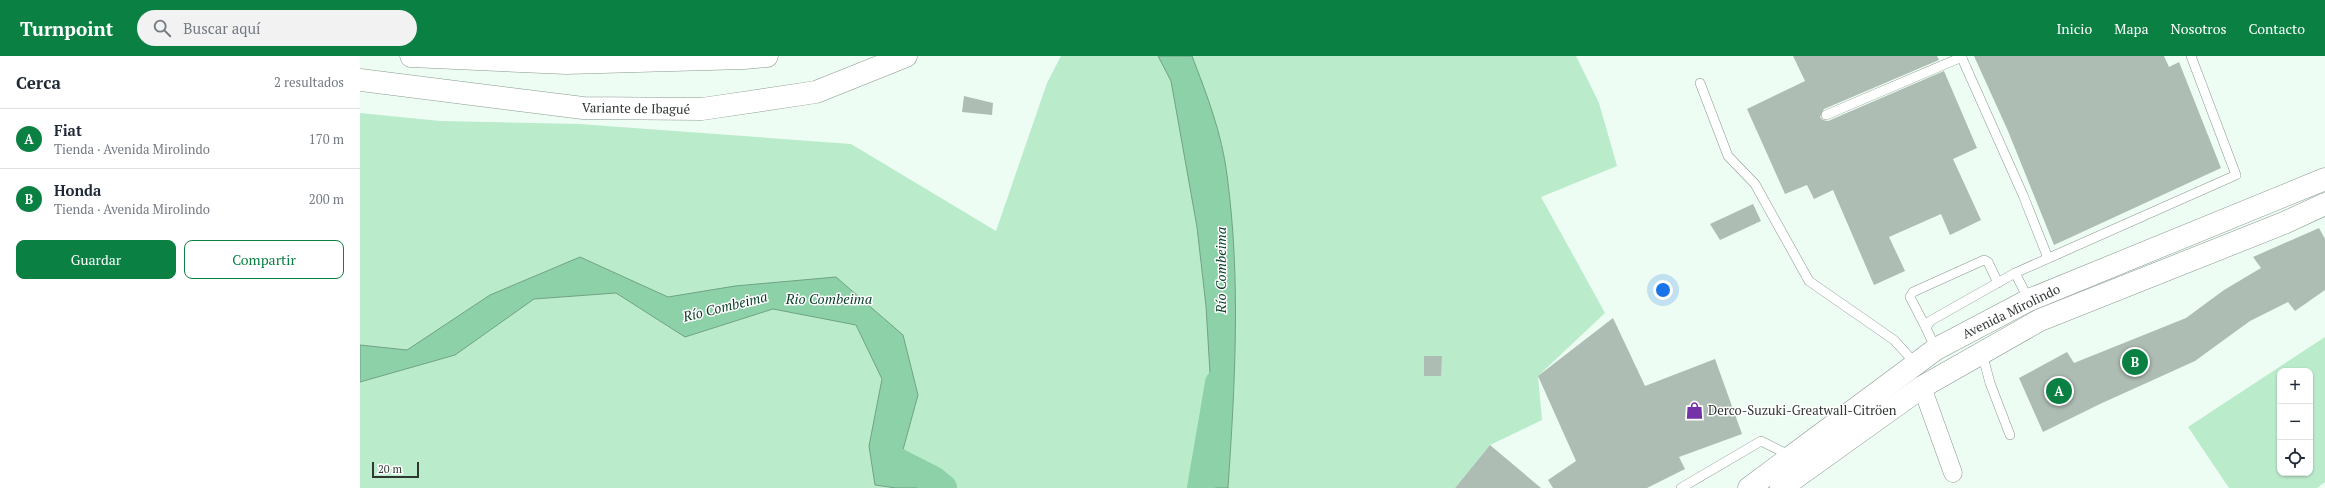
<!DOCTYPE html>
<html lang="es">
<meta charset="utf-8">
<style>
:root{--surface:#fff;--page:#f2f2f3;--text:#1f2937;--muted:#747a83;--line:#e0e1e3;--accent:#0b8043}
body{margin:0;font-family:"PT Serif",serif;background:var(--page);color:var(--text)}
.controls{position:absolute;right:12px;bottom:12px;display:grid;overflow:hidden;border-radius:8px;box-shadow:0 1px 3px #0004}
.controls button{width:36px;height:36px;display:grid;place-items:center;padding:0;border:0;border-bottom:1px solid var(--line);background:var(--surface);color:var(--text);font:20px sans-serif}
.scale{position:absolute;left:12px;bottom:10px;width:47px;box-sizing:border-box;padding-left:4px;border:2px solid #303632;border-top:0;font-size:11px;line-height:14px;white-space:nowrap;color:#303632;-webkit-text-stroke:3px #fff;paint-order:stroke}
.you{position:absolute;left:1303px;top:234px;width:14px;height:14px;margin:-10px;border:3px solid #fff;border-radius:50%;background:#1a73e8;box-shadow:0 0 0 6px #1a73e833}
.badge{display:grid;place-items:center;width:26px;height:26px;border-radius:50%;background:var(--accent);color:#fff;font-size:13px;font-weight:700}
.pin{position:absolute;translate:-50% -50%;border:2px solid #fff;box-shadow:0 1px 4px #0006}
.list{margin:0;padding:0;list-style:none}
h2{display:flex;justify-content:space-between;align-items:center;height:52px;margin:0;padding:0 16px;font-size:17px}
h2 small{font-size:13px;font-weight:400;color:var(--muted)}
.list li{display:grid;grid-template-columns:26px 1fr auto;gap:12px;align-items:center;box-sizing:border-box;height:60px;padding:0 16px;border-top:1px solid var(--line)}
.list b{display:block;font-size:15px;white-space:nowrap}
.list p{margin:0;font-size:13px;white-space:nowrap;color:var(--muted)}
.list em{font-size:13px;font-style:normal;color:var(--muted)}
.actions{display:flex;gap:8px;padding:12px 16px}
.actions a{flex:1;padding:9px 0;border:1px solid var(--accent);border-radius:8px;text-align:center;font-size:14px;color:var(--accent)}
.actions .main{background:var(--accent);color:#fff}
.icon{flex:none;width:22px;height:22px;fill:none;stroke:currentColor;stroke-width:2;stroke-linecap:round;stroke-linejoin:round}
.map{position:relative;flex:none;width:1965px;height:432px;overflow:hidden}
header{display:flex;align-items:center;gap:24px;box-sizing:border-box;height:56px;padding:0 20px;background:var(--accent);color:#fff}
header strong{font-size:19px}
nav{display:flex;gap:22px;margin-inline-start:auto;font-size:14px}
.search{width:280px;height:36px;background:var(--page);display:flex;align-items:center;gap:10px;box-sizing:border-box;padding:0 14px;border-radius:22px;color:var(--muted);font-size:15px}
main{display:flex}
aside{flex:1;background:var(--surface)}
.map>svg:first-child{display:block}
.green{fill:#baebcb;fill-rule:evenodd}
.water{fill:#8dd1a8;stroke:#71a285}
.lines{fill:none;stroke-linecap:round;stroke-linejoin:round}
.river{stroke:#8dd1a8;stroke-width:28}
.building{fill:#aebdb3}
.service-casing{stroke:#8a988e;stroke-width:10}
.minor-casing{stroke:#8a988e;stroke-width:19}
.primary-casing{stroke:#8a988e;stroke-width:23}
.trunk-casing{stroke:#8a988e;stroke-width:23}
.service{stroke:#fff;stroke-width:9}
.minor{stroke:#fff;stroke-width:18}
.primary{stroke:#fff;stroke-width:22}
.trunk{stroke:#fff;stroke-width:22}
.labels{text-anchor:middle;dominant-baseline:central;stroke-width:3;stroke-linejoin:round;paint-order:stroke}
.street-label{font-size:13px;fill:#303632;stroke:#fff}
.poi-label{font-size:13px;fill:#303632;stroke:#fff;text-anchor:start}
.water-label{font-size:14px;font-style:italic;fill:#043d23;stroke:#fff}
</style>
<header>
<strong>Turnpoint</strong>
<div class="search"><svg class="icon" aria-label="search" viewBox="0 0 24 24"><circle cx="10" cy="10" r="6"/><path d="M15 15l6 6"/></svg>Buscar aquí</div>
<nav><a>Inicio</a><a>Mapa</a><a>Nosotros</a><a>Contacto</a></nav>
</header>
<main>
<aside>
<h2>Cerca<small>2 resultados</small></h2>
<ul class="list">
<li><span class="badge">A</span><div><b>Fiat</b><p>Tienda · Avenida Mirolindo</p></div><em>170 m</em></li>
<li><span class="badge">B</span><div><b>Honda</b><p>Tienda · Avenida Mirolindo</p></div><em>200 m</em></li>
</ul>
<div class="actions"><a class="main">Guardar</a><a>Compartir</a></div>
</aside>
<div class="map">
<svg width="1965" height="432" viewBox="0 0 1965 432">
<rect width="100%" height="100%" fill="#edfdf3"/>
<g class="green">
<polygon points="701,0 1216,0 1239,47 1257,110 1181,141 1245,257 1178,320 1182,364 1130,389 1095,432 0,432 0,57 80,65 219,68 491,88 636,175 687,27"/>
<path d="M1965 281V426L1957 432H1869L1828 371ZM1920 315H1950V417H1920Z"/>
</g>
<g class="water">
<path d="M798 0H832C847 39 862 78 867 119 881 223 875 328 868 432H842L855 400 846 250 837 171 811 25Z"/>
<polygon points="220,201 308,241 375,230 476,221 543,279 558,339 541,401 572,432 536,432 515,429 509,390 522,323 496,269 413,253 325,281 256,237 174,243 95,299 0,326 0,289 47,294 130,239"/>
</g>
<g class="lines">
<g class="river">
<polyline points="527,394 526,400 573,424 583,432"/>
<polyline points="841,432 859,327"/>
</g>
</g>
<g class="building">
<polygon points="1433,0 1577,0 1579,4 1464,53 1460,61 1463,64 1468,65 1584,15 1617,92 1593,103 1621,164 1590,179 1581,158 1529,181 1545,215 1514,229 1473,134 1454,143 1447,129 1425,138 1387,53 1445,25"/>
<polygon points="1614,0 1804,0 1809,11 1819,6 1861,112 1694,189 1648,75"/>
<polygon points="604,40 633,47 632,59 602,56"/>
<polygon points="1393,148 1401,165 1360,184 1350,168"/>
<polygon points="1959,172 1965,183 1965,234 1935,255 1928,246 1890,265 1835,305 1740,348 1683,376 1659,322 1707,296 1714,307 1826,262 1864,234 1901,212 1893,201"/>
<polygon points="1253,262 1285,330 1355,303 1382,378 1319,401 1325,413 1287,432 1193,432 1188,424 1216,405 1178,320"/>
<polygon points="1064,300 1082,300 1081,320 1064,320"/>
<polygon points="1130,389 1181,432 1095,432"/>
</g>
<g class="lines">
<defs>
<g id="service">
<polyline points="1601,0 1663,139 1688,202"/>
<polyline points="1340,27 1368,100 1395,128 1449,225 1534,284 1555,307"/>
<polyline points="1466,59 1602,1"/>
<polyline points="1655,217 1669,244"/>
<polyline points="1566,272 1550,241 1553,236 1624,204 1628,206 1638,227"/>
<polyline points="1576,293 1566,272 1570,265 1655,217 1876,119 1831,0"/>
<polyline points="1622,297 1630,327 1650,379"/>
<polyline points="1321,432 1401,385 1431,400"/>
</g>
<polyline id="minor" points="1562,331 1593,417"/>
<g id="primary">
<polyline points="1389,432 1576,293 1669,244 1965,123"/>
<polyline points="1421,432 1562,331 1680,264 1924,167 1965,148"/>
</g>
<g id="trunk">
<polyline points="51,0 206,7 384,2 407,0"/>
<polyline points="0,24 223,52 342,53 456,36 546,0"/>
</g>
</defs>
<use href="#service" class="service-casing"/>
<use href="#minor" class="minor-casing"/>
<use href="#primary" class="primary-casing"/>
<use href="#trunk" class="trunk-casing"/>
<use href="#service" class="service"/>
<use href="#minor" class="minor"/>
<use href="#primary" class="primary"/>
<use href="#trunk" class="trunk"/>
</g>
<defs>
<symbol id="shop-bare" viewBox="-9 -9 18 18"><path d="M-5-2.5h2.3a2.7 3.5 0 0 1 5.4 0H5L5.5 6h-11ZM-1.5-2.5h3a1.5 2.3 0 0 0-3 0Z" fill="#7432a6" stroke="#fff" stroke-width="2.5" paint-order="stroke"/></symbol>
</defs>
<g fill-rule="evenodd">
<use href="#shop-bare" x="1322" y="342" width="25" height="25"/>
</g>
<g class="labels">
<g class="street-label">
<text transform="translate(276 52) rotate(1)">Variante de Ibagué</text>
<text transform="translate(1651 255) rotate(-26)">Avenida Mirolindo</text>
</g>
<g class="poi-label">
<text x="1348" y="354">Derco-Suzuki-Greatwall-Citröen</text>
</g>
<g class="water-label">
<text transform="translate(860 214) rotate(-90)">Río Combeima</text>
<text x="469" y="242">Rio Combeima</text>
<text transform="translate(365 250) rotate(-14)">Río Combeima</text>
</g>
</g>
</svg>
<div class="controls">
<button>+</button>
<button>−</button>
<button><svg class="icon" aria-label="locate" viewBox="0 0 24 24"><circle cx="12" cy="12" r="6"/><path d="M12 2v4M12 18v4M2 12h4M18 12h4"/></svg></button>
</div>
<div class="scale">20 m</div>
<div class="you"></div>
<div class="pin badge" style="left:1699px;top:335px">A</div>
<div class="pin badge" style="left:1775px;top:306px">B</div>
</div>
</main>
